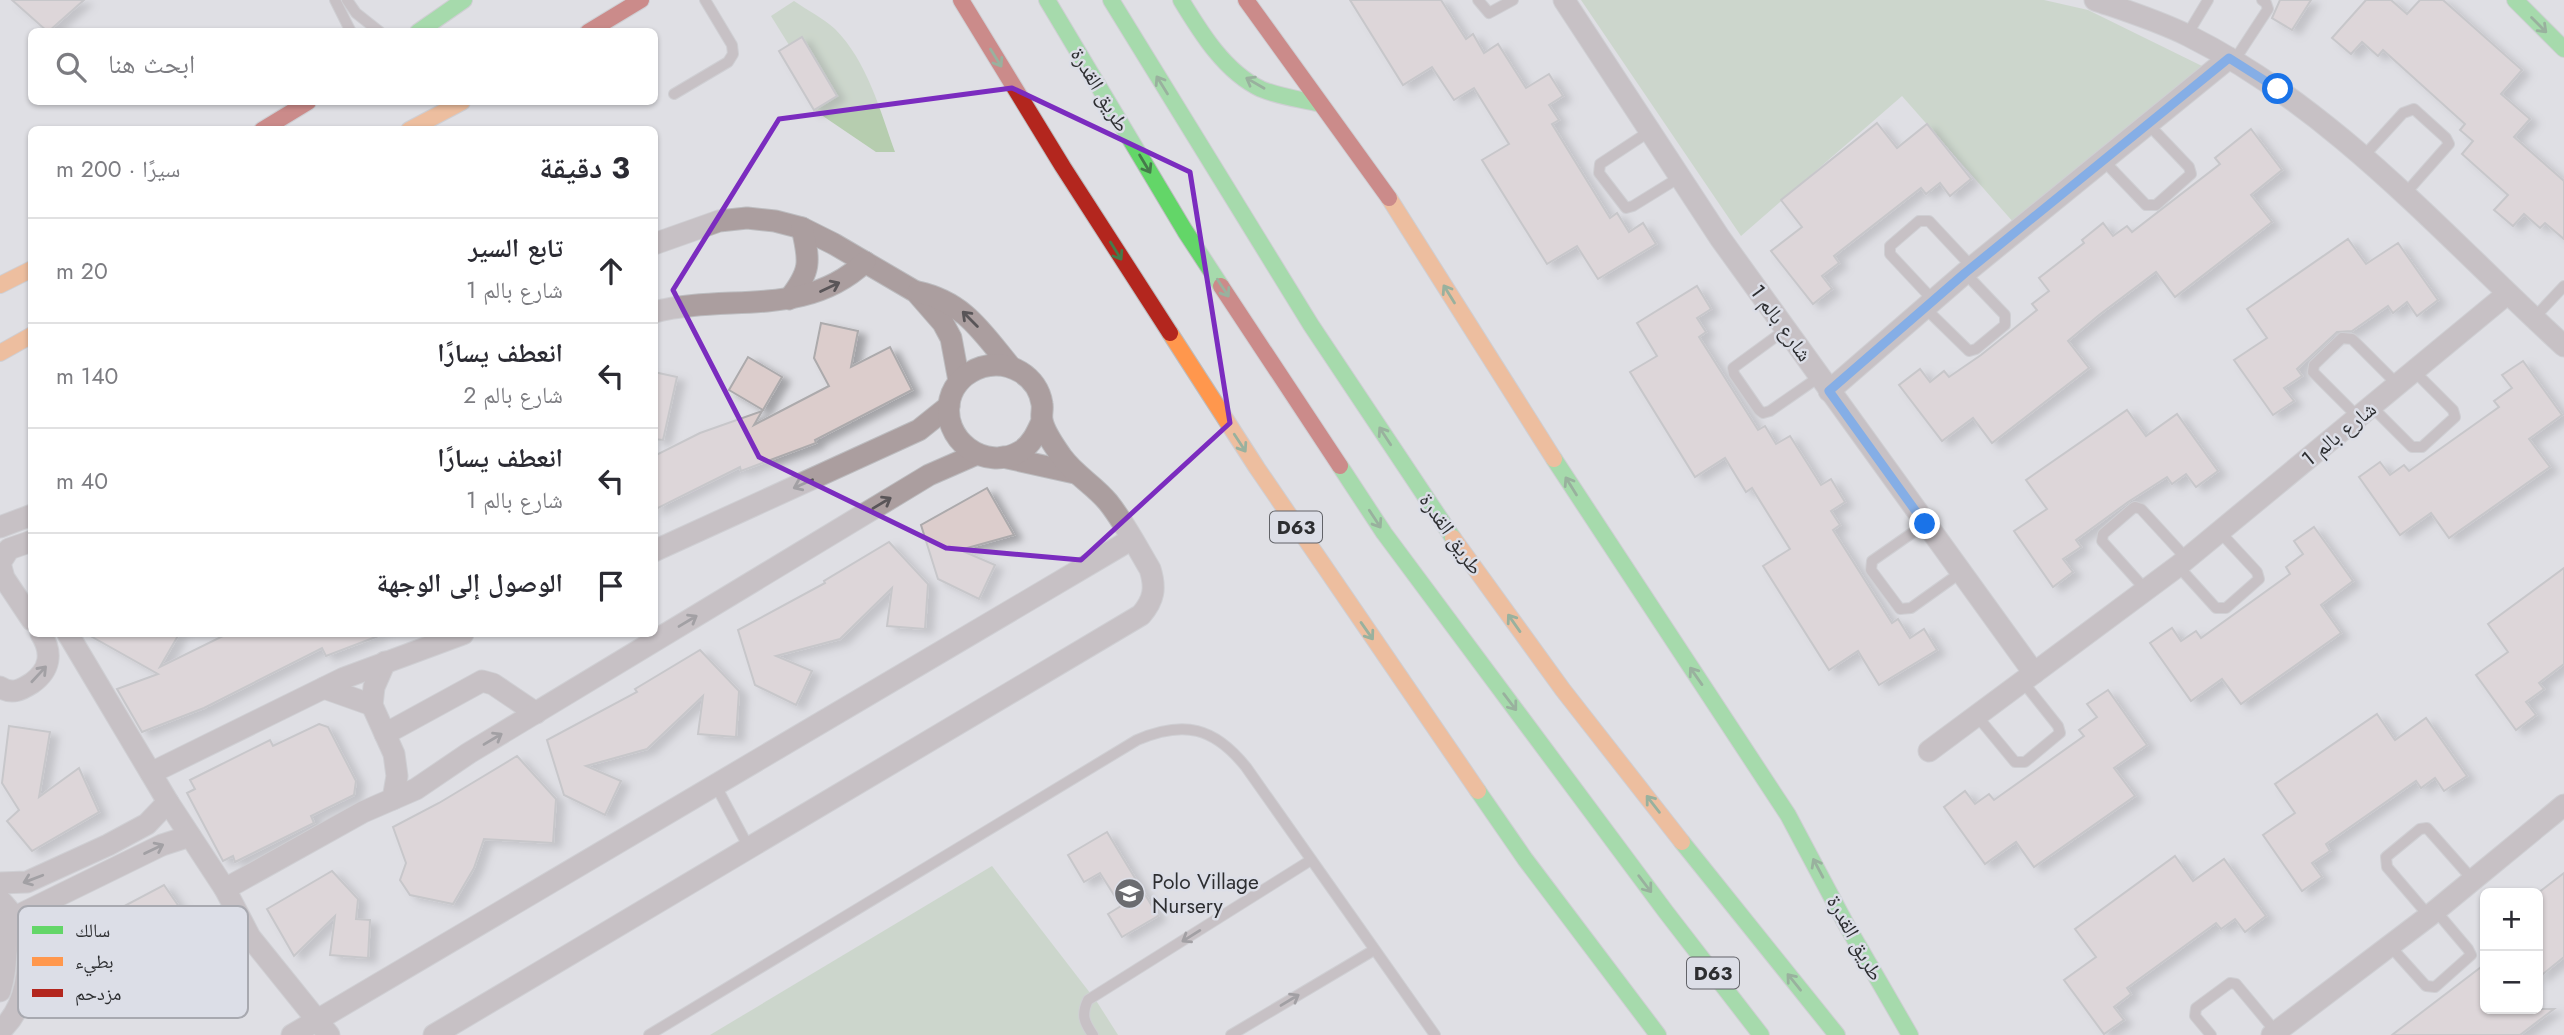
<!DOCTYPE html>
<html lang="ar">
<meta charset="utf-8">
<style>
:root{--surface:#fff;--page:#f7f7f7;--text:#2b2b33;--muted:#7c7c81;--line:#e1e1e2}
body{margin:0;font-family:Jost,"Noto Naskh Arabic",sans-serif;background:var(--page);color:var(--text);direction:rtl}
.controls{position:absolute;right:21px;bottom:21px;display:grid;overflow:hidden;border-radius:10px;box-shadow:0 2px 5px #0004}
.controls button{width:63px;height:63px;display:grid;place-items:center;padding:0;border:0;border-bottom:2px solid var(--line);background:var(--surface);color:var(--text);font:35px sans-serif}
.stop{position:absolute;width:21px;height:21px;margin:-16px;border:5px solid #1a73e8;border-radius:50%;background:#fff}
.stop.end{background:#1a73e8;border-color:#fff;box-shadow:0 2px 7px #0008}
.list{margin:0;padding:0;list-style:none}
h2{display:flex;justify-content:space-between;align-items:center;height:91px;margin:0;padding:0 28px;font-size:30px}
h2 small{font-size:23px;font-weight:400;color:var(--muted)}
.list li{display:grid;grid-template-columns:46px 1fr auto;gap:21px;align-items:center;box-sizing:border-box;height:105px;padding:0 28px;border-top:2px solid var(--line)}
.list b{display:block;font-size:26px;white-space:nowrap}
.list p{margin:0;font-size:23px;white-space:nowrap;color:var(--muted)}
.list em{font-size:23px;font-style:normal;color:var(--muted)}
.icon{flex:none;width:38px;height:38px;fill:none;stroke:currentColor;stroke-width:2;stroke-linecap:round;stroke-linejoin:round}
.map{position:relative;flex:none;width:2564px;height:1035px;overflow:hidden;direction:ltr}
.search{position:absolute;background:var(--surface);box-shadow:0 2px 5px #0004;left:28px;top:28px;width:630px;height:77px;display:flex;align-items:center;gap:18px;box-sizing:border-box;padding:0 24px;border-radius:10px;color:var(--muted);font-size:26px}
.panel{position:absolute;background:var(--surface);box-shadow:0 2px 5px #0004;left:28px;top:126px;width:630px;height:511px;border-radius:10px;direction:rtl}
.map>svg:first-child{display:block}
.green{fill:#b6cdaf}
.building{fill:#dccdcc;stroke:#acaaac;stroke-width:2;filter:url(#shadow)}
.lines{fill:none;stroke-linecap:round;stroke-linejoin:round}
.lane-casing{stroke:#bcbcbf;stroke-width:12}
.street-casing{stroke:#bcbcbf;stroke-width:23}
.fast-casing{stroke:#bcbcbf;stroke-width:18}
.slow-casing{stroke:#bcbcbf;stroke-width:18}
.jam-casing{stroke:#bcbcbf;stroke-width:18}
.lane{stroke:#ab9e9f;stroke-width:10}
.street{stroke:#ab9e9f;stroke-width:21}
.fast{stroke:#63d668;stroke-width:16}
.slow{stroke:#ff974d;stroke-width:16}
.jam{stroke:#b3261e;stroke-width:16}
.oneway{stroke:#457a4a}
.oneway2{stroke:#595558}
.route{stroke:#1a73e8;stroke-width:9}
.marked{fill:none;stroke:#7b2cbf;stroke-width:5;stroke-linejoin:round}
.labels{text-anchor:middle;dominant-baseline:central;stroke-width:5;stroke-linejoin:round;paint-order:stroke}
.shield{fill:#dcdee7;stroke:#626368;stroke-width:2}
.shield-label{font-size:19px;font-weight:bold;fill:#2d2e31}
.street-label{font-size:21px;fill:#2d2e31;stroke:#dcdee7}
.poi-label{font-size:21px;fill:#2d2e31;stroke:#dcdee7;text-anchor:start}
.key{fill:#dcdee7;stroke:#a8a9b0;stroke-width:2}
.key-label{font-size:19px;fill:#2d2e31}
</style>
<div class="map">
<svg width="2564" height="1035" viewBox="0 0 2564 1035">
<defs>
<filter id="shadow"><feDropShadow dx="8" dy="4.5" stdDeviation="3.5" flood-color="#0004"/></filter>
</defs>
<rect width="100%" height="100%" fill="#dfdfe4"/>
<g class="green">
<polygon points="1581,0 2044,0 2088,10 2202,66 2014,223 1902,96 1741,236"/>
<path d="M794 1C807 10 823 18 835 29 867 61 880 110 895 152H876L814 110 837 96 801 38 789 45 771 16Z"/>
<polygon points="992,866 1097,1002 1118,1035 710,1035"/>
</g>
<g class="building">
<polygon points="12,0 84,0 48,32"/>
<polygon points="1350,0 1441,0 1466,39 1473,34 1484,53 1498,44 1526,88 1549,74 1563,96 1549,105 1559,120 1552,124 1610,218 1617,213 1629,232 1643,223 1656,244 1598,279 1577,246 1547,264 1482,160 1509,144 1474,88 1454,100 1432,67 1403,85"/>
<polygon points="2280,0 2311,0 2292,30 2272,18"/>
<polygon points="2366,0 2391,0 2407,14 2420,0 2443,0 2522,70 2501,94 2530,119 2514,137 2564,181 2564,239 2545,223 2540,228 2524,214 2513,226 2494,210 2508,195 2462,154 2473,141 2460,130 2465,124 2383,50 2378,56 2362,42 2351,54 2332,38"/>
<polygon points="802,37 837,96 814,110 779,51"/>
<polygon points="1877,123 1897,148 1927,124 1971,179 1950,196 1940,183 1926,194 1921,188 1834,256 1839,263 1822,276 1832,289 1813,304 1771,251 1802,227 1781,200"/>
<polygon points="2251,129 2282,170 2251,195 2272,222 2175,297 2156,272 2099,315 2068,341 2089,368 1992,443 1973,418 1942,441 1899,385 1920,369 1930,382 1944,371 1949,377 1981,355 2037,310 2032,304 2049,291 2039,278 2084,243 2082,240 2103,223 2113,236 2127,226 2132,232 2220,164 2215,158"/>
<polygon points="2348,239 2366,264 2398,243 2438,300 2417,316 2407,302 2393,313 2388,306 2352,331 2337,332 2297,369 2302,376 2284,388 2294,401 2273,415 2234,360 2267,338 2247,309"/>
<polygon points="1697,286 1711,309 1697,318 1706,332 1699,337 1758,430 1765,426 1776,444 1790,436 1821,485 1831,479 1845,502 1831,511 1840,525 1833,530 1892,623 1898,619 1910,638 1924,629 1937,650 1879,685 1858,651 1829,670 1763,566 1790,549 1752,488 1746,492 1725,458 1695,477 1630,372 1657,356 1637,323"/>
<polygon points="821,323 858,331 851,367 890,347 912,390 815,440 816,443 741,471 740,467 654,510 654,456 700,433 762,411 754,425 829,386 814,358"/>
<polygon points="748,357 782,377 763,410 729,390"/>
<polygon points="2523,361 2562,415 2529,439 2550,467 2449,538 2431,513 2400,535 2359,477 2380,462 2390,475 2404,465 2409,471 2499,407 2494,401 2512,388 2502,375"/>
<polygon points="654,372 677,377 663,440 654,439"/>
<polygon points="2127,410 2146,436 2177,414 2218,471 2196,487 2186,474 2172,484 2167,477 2128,502 2076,540 2081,547 2063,559 2073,572 2053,587 2014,531 2047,509 2026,480"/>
<polygon points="987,488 1014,535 960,550 995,565 979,599 938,579 921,525"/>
<polygon points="2314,527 2353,581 2321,605 2341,633 2241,704 2222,679 2191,701 2150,643 2172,628 2181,641 2196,631 2201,638 2290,574 2286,567 2303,554 2294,541"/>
<polygon points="889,542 928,584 925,629 887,626 892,588 840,639 776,656 812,671 796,705 755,685 738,630 825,583 824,581"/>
<polygon points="2564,568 2564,664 2539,683 2544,689 2526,702 2536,715 2516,730 2476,675 2508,652 2488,624"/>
<polygon points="87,634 179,634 160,667 227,634 381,635 326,656 322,648 204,708 142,732 117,689 158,674"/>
<polygon points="700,650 739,691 736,737 698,734 703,696 647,749 586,766 621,781 605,815 564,795 547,740 637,692 635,689"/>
<polygon points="2108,690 2147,745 2114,768 2135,796 2034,867 2016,842 1985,864 1944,807 1965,791 1975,804 1989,794 1994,800 2084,736 2079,730 2097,717 2087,704"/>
<polygon points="2377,714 2395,740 2426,718 2467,776 2444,791 2435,778 2421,788 2416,781 2326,844 2330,851 2312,863 2322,877 2302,891 2263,835 2295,813 2275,784"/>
<polygon points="319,724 328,727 356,781 354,795 311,816 314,823 235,862 233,856 223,861 187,793 195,789 190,780 270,740 273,746"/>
<polygon points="9,726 50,732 39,797 79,768 99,812 32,851 7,821 19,810 2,783"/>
<polygon points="517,756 556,799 553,843 484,839 474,868 453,904 410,895 400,880 406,863 393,827 439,803"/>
<polygon points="1107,832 1158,916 1122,937 1108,914 1121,906 1100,873 1084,882 1068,855"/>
<polygon points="2175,856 2193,881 2224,859 2266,916 2245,932 2235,919 2221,929 2216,923 2127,988 2131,994 2114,1007 2124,1020 2104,1034 2064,980 2096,957 2075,929"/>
<polygon points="332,871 358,899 356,919 370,920 368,958 330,955 335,916 294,956 267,909"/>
<polygon points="2564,873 2564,957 2538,978 2538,893"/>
<polygon points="164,885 191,924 145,942 206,967 191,1005 138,982 124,953 108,957 96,921"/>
<polygon points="2485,964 2485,1009 2554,1009 2520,1035 2392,1035"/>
</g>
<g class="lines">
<defs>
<g id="lane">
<polyline points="335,0 351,32"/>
<polyline points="347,0 356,13 380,32"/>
<polyline points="1478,0 1489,13 1513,0"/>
<polyline points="2187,35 2208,0"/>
<polyline points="2234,61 2268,9 2266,3 2262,0"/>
<polyline points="674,94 728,62 733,54 732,45 705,0"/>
<polyline points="1650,131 1600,164 1599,173 1626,208 1633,206 1680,177"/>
<polyline points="2362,158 2403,113 2414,109 2446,138 2449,144 2404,195"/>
<polyline points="2103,160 2146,205 2156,205 2191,174 2189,167 2148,124"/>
<polyline points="1933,300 1890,254 1890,246 1919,221 1929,221 1972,267"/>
<polyline points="1925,308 1969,351 1976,349 2005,325 2005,315 1965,273"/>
<polyline points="2534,318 2564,286"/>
<polyline points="1785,330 1733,368 1734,374 1759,410 1763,413 1770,411 1819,377"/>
<polyline points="2372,407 2412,447 2422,447 2455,417 2453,410 2415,372"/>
<polyline points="2359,418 2313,372 2314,365 2342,338 2352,339 2398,385"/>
<polyline points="1925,524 1872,561 1871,570 1900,609 1911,608 1960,573"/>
<polyline points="2178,566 2216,608 2226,608 2259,579 2257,572 2220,532"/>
<polyline points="2145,589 2102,541 2103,534 2132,509 2135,507 2141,509 2186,558"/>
<polyline points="1977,716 2015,762 2025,762 2060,733 2058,726 2023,682"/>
<polyline points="716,786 748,846"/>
<polyline points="2429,916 2387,867 2386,857 2420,829 2427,828 2473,880"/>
<polyline points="2390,946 2426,986 2435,987 2471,955 2468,949 2435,910"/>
<path d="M649 1035 1137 740C1184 720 1214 727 1246 767L1435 1035"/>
<path d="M1093 1035C1084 1022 1081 1015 1088 1000L1311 860"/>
<polyline points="1231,1035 1374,950"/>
<polyline points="2211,1035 2195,1016 2196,1008 2230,983 2236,984 2276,1032"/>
</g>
<g id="street">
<polyline points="1564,0 1720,238 2034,673"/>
<path d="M2095 0C2127 11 2159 21 2189 36 2335 109 2445 237 2564 346"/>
<polyline points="654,244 719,221 747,218 775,221 802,228 834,244 916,292 943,323 951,338 959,381"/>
<path d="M918 292C964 302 982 332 1010 366"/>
<path d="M789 299C811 271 810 262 802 228"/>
<path d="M654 312C727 293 805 319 865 262"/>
<polyline points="1829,391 1965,273 2229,58"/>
<polyline points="1003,457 1075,473"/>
<polyline points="0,527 32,515"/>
<polyline points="32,541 9,549 0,563 4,578 32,620"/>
<polyline points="654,551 919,430 949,406"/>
<polyline points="68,634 168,802 225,889 250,937 329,1035"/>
<polyline points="385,662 374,687 372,705 394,754 397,776 393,799"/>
<path d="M0 687C12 695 21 690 32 683 50 670 53 653 41 634"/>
<polyline points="324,688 372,705"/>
<polyline points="385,734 482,681 493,684 536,713"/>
<polyline points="1929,751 2178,566 2507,294"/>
<polyline points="151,773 344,678 463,634"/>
<polyline points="0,883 27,882 108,845 147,824 168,802"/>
<polyline points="225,889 363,812 416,789 469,753 929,475 977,454"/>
<path d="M0 900C9 910 17 919 22 932 34 964 26 1008 0 1031"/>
<path d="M0 922C8 946 7 967 0 991"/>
<polyline points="1,926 15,917 162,845 190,836"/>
<polyline points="292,1035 1132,539"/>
<path d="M434 1035 1141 615C1154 600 1156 588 1150 569 1137 547 1124 522 1108 502 1094 485 1075 475 1062 457 1055 447 1044 432 1042 420 1041 414 1043 409 1042 404 1038 376 1009 359 982 367 967 372 954 383 950 399 940 439 985 473 1021 451 1032 444 1037 432 1042 421"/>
<polyline points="2272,1035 2429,916 2564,805"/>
</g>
<g id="fast">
<polyline points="1047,0 1185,231 1221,286"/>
<polyline points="1111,0 1311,325 1453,538"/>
<path d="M1181 0C1201 33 1225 72 1261 89 1280 97 1300 99 1320 104"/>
<polyline points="2515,0 2564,49"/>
<polyline points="418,32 464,0"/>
<polyline points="1554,459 1788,815 1847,926 1910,1035"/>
<polyline points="1340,466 1384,533 1666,912 1761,1035"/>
<polyline points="1478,791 1525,859 1658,1035"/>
<polyline points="1682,842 1837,1035"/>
</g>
<g id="slow">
<polyline points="409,130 462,102"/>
<polyline points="1389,198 1554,459"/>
<polyline points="0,285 32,269"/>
<polyline points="1170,333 1257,468 1478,791"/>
<polyline points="0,353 32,335"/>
<polyline points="1453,538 1563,690 1682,842"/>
</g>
<g id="jam">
<polyline points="961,0 1063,167 1170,333"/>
<polyline points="1246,0 1389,198"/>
<polyline points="588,32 641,0"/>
<polyline points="262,130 308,102"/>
<polyline points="1221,286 1340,466"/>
</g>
</defs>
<use href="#lane" class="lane-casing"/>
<use href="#street" class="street-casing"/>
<use href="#fast" class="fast-casing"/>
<use href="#slow" class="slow-casing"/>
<use href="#jam" class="jam-casing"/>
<use href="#lane" class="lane"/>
<use href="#street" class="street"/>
<use href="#fast" class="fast"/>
<use href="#slow" class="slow"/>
<use href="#jam" class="jam"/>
</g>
<defs><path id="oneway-shaft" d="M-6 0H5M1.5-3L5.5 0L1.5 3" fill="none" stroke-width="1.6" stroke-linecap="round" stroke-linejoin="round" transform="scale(1.75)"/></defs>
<g class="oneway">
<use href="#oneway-shaft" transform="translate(2539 25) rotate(45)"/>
<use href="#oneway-shaft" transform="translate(996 58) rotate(58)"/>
<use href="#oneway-shaft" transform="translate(1255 83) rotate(-150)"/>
<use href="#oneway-shaft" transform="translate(1162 85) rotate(-122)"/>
<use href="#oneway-shaft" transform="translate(1145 164) rotate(59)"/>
<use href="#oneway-shaft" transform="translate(1116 251) rotate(58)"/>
<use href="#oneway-shaft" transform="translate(1223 288) rotate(57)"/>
<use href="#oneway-shaft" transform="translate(1449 294) rotate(-122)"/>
<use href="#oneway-shaft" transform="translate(1385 436) rotate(-123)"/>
<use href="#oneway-shaft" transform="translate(1240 443) rotate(57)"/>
<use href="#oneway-shaft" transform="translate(1571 486) rotate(-122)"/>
<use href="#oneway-shaft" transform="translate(1375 519) rotate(57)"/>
<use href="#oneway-shaft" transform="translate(1514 623) rotate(-125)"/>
<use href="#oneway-shaft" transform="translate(1367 631) rotate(55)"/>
<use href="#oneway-shaft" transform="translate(1696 676) rotate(-125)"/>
<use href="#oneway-shaft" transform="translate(1510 702) rotate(53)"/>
<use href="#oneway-shaft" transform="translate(1653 804) rotate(-128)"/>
<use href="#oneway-shaft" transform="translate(1818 868) rotate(-118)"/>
<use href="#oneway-shaft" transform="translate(1645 884) rotate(53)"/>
<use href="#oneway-shaft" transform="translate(1794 982) rotate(-129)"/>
</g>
<g class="oneway2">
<use href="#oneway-shaft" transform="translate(830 287) rotate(-25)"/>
<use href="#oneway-shaft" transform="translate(970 319) rotate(-135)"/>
<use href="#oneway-shaft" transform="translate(803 484) rotate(156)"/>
<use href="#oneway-shaft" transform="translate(882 503) rotate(-31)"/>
<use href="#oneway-shaft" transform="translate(688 621) rotate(-31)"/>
<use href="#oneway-shaft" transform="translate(39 674) rotate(-47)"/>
<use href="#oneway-shaft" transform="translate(493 739) rotate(-31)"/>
<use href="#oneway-shaft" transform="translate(154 849) rotate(-26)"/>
<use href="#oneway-shaft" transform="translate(33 879) rotate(159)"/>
<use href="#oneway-shaft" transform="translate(1191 936) rotate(148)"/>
<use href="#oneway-shaft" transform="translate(1290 1000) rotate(-31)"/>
</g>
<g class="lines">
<polyline class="route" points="1925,524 1829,391 1965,273 2229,58 2278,89"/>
</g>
<path d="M0 0H2564V1035H0ZM1012 88 1190 172 1230 423 1081 560 946 548 759 457 673 290 779 119Z" fill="#dfdfe4" fill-opacity=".55" fill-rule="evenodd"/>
<path class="marked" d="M1012 88 1190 172 1230 423 1081 560 946 548 759 457 673 290 779 119Z"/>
<defs>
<symbol id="school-disc" viewBox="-11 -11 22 22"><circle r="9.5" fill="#6b6c70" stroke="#dcdee7"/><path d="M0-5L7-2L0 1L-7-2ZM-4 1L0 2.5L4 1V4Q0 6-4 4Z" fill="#fff"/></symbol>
</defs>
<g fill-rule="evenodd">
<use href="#school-disc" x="1112" y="876" width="35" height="35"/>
</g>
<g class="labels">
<g class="shield">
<rect x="1270" y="511.5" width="52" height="31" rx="5"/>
<rect x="1687" y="957.5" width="52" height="31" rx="5"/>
</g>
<g class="shield-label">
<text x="1296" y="527">D63</text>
<text x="1713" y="973">D63</text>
</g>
<g class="street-label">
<text transform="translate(1100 90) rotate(59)">طريق القدرة</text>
<text transform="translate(1781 323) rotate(54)">شارع بالم 1</text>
<text transform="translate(2339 434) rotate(-39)">شارع بالم 1</text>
<text transform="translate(1451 534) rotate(55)">طريق القدرة</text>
<text transform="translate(1855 938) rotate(61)">طريق القدرة</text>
</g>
<g class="poi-label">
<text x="1152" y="882">Polo Village<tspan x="1152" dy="24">Nursery</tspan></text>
</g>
</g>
<rect x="18" y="906" width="230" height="112" rx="10" class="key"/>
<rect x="32" y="926" width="31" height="8" fill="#63d668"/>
<rect x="32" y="957" width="31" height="9" fill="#ff974d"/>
<rect x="32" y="989" width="31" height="8" fill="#b3261e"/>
<g class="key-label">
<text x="75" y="937">سالك</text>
<text x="75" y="968">بطيء</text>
<text x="75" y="1000">مزدحم</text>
</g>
</svg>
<div class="controls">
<button>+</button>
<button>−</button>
</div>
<div class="stop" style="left:2278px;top:89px"></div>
<div class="stop end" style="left:1925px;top:524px"></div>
<div class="search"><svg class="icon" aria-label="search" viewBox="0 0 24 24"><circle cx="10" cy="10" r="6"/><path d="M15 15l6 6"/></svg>ابحث هنا</div>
<section class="panel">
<h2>3 دقيقة<small>سيرًا · 200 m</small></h2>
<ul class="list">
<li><svg class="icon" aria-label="ahead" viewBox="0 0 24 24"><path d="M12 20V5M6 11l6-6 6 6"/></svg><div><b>تابع السير</b><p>شارع بالم 1</p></div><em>20 m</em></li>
<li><svg class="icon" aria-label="left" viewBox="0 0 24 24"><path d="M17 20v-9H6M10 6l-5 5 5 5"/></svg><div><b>انعطف يسارًا</b><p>شارع بالم 2</p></div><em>140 m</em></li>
<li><svg class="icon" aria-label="left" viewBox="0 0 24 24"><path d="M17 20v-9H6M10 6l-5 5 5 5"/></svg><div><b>انعطف يسارًا</b><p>شارع بالم 1</p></div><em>40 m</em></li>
<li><svg class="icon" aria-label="arrive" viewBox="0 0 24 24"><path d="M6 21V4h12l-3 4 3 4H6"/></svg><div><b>الوصول إلى الوجهة</b></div></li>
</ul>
</section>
</div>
